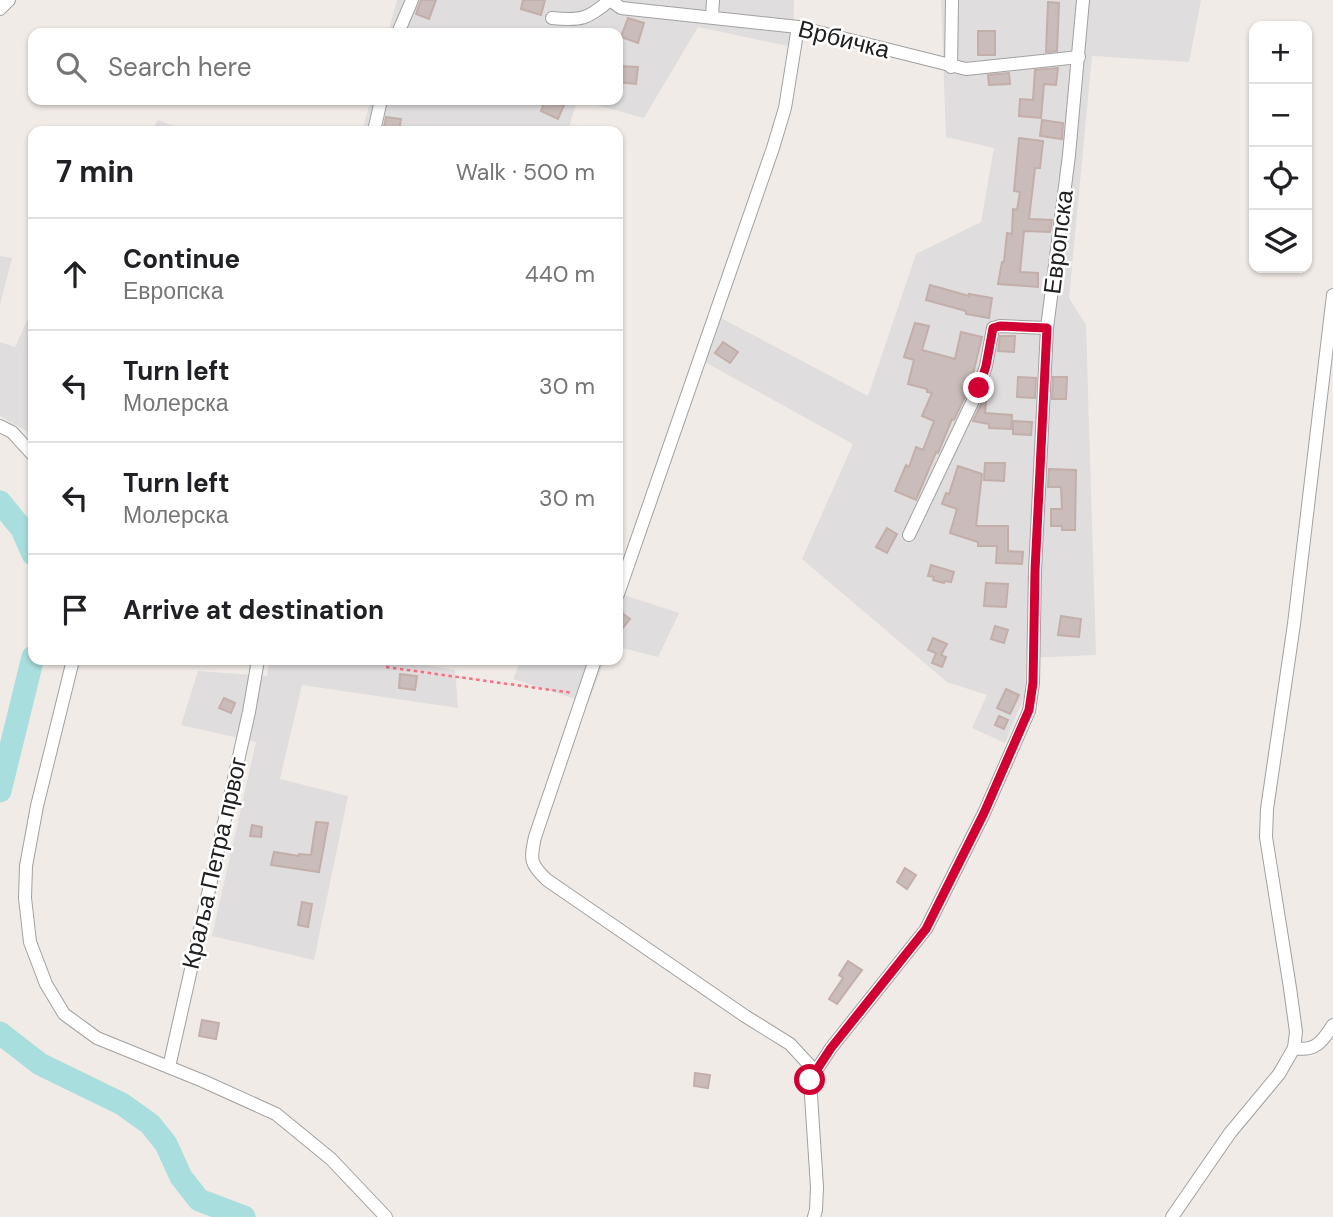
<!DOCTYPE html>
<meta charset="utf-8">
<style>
:root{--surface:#fff;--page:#f2f2f2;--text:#202124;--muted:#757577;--line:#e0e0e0}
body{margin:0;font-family:"DM Sans",sans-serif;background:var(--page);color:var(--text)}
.controls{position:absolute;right:21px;top:21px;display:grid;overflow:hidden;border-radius:14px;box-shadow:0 2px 5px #0004}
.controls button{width:63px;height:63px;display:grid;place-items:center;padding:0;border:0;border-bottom:2px solid var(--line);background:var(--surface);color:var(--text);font:35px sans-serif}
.stop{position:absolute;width:21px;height:21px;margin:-16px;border:5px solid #d10033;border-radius:50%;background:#fff}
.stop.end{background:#d10033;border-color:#fff;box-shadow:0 2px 7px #0008}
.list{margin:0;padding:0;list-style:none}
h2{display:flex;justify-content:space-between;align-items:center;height:91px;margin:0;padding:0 28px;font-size:30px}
h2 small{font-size:23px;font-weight:400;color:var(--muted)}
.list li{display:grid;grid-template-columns:46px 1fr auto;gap:21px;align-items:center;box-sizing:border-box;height:112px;padding:0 28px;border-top:2px solid var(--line)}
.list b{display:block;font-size:26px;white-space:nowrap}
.list p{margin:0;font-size:23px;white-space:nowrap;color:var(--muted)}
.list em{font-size:23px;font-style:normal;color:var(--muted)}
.icon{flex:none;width:38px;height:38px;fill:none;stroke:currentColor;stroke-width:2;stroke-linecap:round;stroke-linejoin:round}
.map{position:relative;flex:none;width:1333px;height:1217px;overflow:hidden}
.search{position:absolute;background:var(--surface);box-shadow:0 2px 5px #0004;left:28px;top:28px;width:595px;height:77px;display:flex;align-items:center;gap:18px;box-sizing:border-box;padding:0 24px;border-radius:14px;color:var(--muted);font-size:26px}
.panel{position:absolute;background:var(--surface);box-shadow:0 2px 5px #0004;left:28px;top:126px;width:595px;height:539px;border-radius:14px}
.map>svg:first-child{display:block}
.residential{fill:#dfddde}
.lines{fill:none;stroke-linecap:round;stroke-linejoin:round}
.river{stroke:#a8dedd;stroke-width:23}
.building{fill:#c9bcba;stroke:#c3aea9;stroke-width:2}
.minor-casing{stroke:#a1a1a1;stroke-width:14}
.path{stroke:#fa6f82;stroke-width:2.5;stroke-dasharray:3.5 3.5;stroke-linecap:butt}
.minor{stroke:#fff;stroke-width:12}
.route{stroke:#d10033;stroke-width:9}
.labels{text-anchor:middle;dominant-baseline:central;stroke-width:5;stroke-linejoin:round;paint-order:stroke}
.street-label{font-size:24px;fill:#202020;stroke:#fff}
</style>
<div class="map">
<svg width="1333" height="1217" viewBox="0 0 1333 1217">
<rect width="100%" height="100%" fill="#f1ebe7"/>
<g class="residential">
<polygon points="397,0 794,0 793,47 698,27 644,118 578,100 618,100 618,33 388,33"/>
<polygon points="941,0 1201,0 1189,62 1092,56 1069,298 1086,325 1096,655 1026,658 1025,695 1005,743 972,728 987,695 947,682 802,559 853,444 701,360 719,317 868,396 916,254 981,222 994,148 946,137"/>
<polygon points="371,100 577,100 568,131 362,131"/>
<polygon points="158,120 187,131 152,131"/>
<polygon points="0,256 12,258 0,305"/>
<polygon points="33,308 33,435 0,416 0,342 15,347"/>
<polygon points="618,593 679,613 658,657 618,647"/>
<polygon points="270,660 390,660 455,670 458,708 302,685 280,779 348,796 314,960 212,936 256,742 181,725 198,671 267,676"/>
<polygon points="521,660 605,660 588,703 513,679"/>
</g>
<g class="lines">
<g class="river">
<polyline points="0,502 22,529 33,554"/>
<polyline points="0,791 33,657"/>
<polyline points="0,1033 40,1064 122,1104 150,1124 166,1144 181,1177 199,1200 244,1217"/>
</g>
</g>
<g class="building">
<polygon points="421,0 436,0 429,19 416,14"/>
<polygon points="523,0 545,0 541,15 521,9"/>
<polygon points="1048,2 1059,3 1057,51 1046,52"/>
<polygon points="628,18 644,23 638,43 621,37"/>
<rect x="978" y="31" width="17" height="24"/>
<polygon points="618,66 638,67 636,84 618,82"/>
<polygon points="1058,68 1056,85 1044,84 1041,118 1019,116 1020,99 1033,100 1035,70"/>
<polygon points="1009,73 1010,84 989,85 988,75"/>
<polygon points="545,100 552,100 564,105 558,119 541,111"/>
<polygon points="386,117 401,119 399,131 384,128"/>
<polygon points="1042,120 1063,123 1062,139 1040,136"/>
<polygon points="1019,138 1043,141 1040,168 1035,168 1029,219 1052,220 1050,232 1024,231 1020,272 1038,273 1038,287 998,284 1002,262 1004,262 1007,233 1012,234 1013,209 1017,210 1020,192 1014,191"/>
<polygon points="930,285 969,296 969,294 992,298 989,318 966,314 966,311 926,300"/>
<polygon points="915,323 929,326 922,350 955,359 961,332 982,337 970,386 954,420 952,419 938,453 936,452 916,500 895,491 906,465 909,467 916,447 923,450 934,421 922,416 932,393 927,392 927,389 908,384 914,360 904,357"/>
<polygon points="1000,336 1015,336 1014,352 998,351"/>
<polygon points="723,342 738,352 730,363 715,353"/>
<polygon points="1018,377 1036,378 1035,398 1017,397"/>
<polygon points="1053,377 1067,377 1066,399 1052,399"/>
<polygon points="987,392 985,413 1012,415 1011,429 989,428 989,424 973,421"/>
<polygon points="1013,421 1032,422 1031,435 1013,434"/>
<polygon points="985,463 1005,463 1004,481 984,480"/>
<polygon points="958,466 982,474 976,526 1008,526 1008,551 1023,552 1022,564 996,563 997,546 978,546 978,542 950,533 957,509 942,504 946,493 949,494"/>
<polygon points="1049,469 1076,470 1075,530 1062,530 1062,526 1051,526 1051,509 1062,509 1061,487 1048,487"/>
<polygon points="887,528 897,534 887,553 876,547"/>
<polygon points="931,565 954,572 951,582 945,581 944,583 933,580 934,577 928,576"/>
<polygon points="986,583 1008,584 1006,607 984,606"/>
<polygon points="618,610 630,619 618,634"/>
<polygon points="1061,616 1081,619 1079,637 1058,635"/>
<polygon points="995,626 1008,630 1004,643 991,639"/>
<polygon points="933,638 947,644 941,655 946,657 942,667 932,663 936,653 928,650"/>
<polygon points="400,674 417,676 415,690 399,688"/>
<polygon points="1006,689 1019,695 1010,714 997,708"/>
<polygon points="224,698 235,703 231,713 219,708"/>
<polygon points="999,716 1008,720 1004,729 995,725"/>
<polygon points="316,822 328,823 319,872 271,865 274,852 299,856 299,854 311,855"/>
<polygon points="252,825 262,827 261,837 250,836"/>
<polygon points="905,868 916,875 907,889 897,882"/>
<polygon points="302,902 312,904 308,927 298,925"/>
<polygon points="848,961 862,970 837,1004 829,999 843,978 839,975"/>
<polygon points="202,1020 219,1023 216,1039 199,1036"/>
<polygon points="695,1073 710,1075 708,1088 694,1086"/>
</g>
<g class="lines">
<defs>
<g id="minor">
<polyline points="0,9 9,0"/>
<polyline points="712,16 713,0"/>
<path d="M552 18C581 21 588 19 610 0L621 8 798 27 966 69 1079 57"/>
<polyline points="398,33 412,0"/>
<polyline points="951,67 952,0"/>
<polyline points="374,131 381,100"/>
<polyline points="0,426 12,432 33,455"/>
<polyline points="909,535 979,388 986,366 993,328 1000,326 1047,328"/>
<polyline points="618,594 773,148 785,108 798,27"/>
<polyline points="73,660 37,806 26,866 25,898 30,942 46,984 64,1014 97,1038 203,1081 276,1114 331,1159 386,1217"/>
<path d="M595 660 535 837C530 860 530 864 547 880L745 1016 790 1044 814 1070"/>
<path d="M1294 1048C1315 1052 1322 1042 1333 1025"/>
<polyline points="169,1067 249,712 258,660"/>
<polyline points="814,1217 816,1210 817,1187 810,1080 831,1048 926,929 984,813 1029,711 1033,683 1035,571 1047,328 1069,155 1083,0"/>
<polyline points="1172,1217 1230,1133 1279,1074 1294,1048 1296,1032 1290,988 1266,837 1267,809 1294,624 1333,295"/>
</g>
</defs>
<use href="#minor" class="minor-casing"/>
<polyline class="path" points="386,667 573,693"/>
<use href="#minor" class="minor"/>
</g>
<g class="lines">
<polyline class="route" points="810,1080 831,1048 926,929 984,813 1029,710 1033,683 1035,571 1047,328 1000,326 993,328 986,366 979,388"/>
</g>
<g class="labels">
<g class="street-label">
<text transform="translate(844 39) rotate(14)">Врбичка</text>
<text transform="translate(1058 242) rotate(-83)">Европска</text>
<text transform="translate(214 863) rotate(-77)">Краља Петра првог</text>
</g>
</g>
</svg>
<div class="controls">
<button>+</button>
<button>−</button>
<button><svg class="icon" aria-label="locate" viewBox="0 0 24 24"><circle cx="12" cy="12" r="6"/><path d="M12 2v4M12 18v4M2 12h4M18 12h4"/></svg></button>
<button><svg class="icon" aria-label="layers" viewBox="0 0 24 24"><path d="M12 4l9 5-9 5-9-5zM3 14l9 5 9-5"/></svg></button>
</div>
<div class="stop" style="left:810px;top:1080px"></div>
<div class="stop end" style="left:979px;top:388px"></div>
<div class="search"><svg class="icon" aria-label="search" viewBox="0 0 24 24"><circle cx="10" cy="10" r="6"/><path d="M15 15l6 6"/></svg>Search here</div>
<section class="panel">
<h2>7 min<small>Walk · 500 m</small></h2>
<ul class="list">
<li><svg class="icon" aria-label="ahead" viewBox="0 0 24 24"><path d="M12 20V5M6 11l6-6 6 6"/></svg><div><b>Continue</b><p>Европска</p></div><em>440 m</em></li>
<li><svg class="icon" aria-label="left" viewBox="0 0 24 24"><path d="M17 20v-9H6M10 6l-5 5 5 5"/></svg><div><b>Turn left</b><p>Молерска</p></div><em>30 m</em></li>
<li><svg class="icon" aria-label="left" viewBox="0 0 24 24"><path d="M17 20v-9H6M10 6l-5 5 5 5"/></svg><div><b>Turn left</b><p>Молерска</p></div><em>30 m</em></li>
<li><svg class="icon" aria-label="arrive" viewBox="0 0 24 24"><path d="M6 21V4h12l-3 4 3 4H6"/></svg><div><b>Arrive at destination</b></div></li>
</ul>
</section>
</div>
